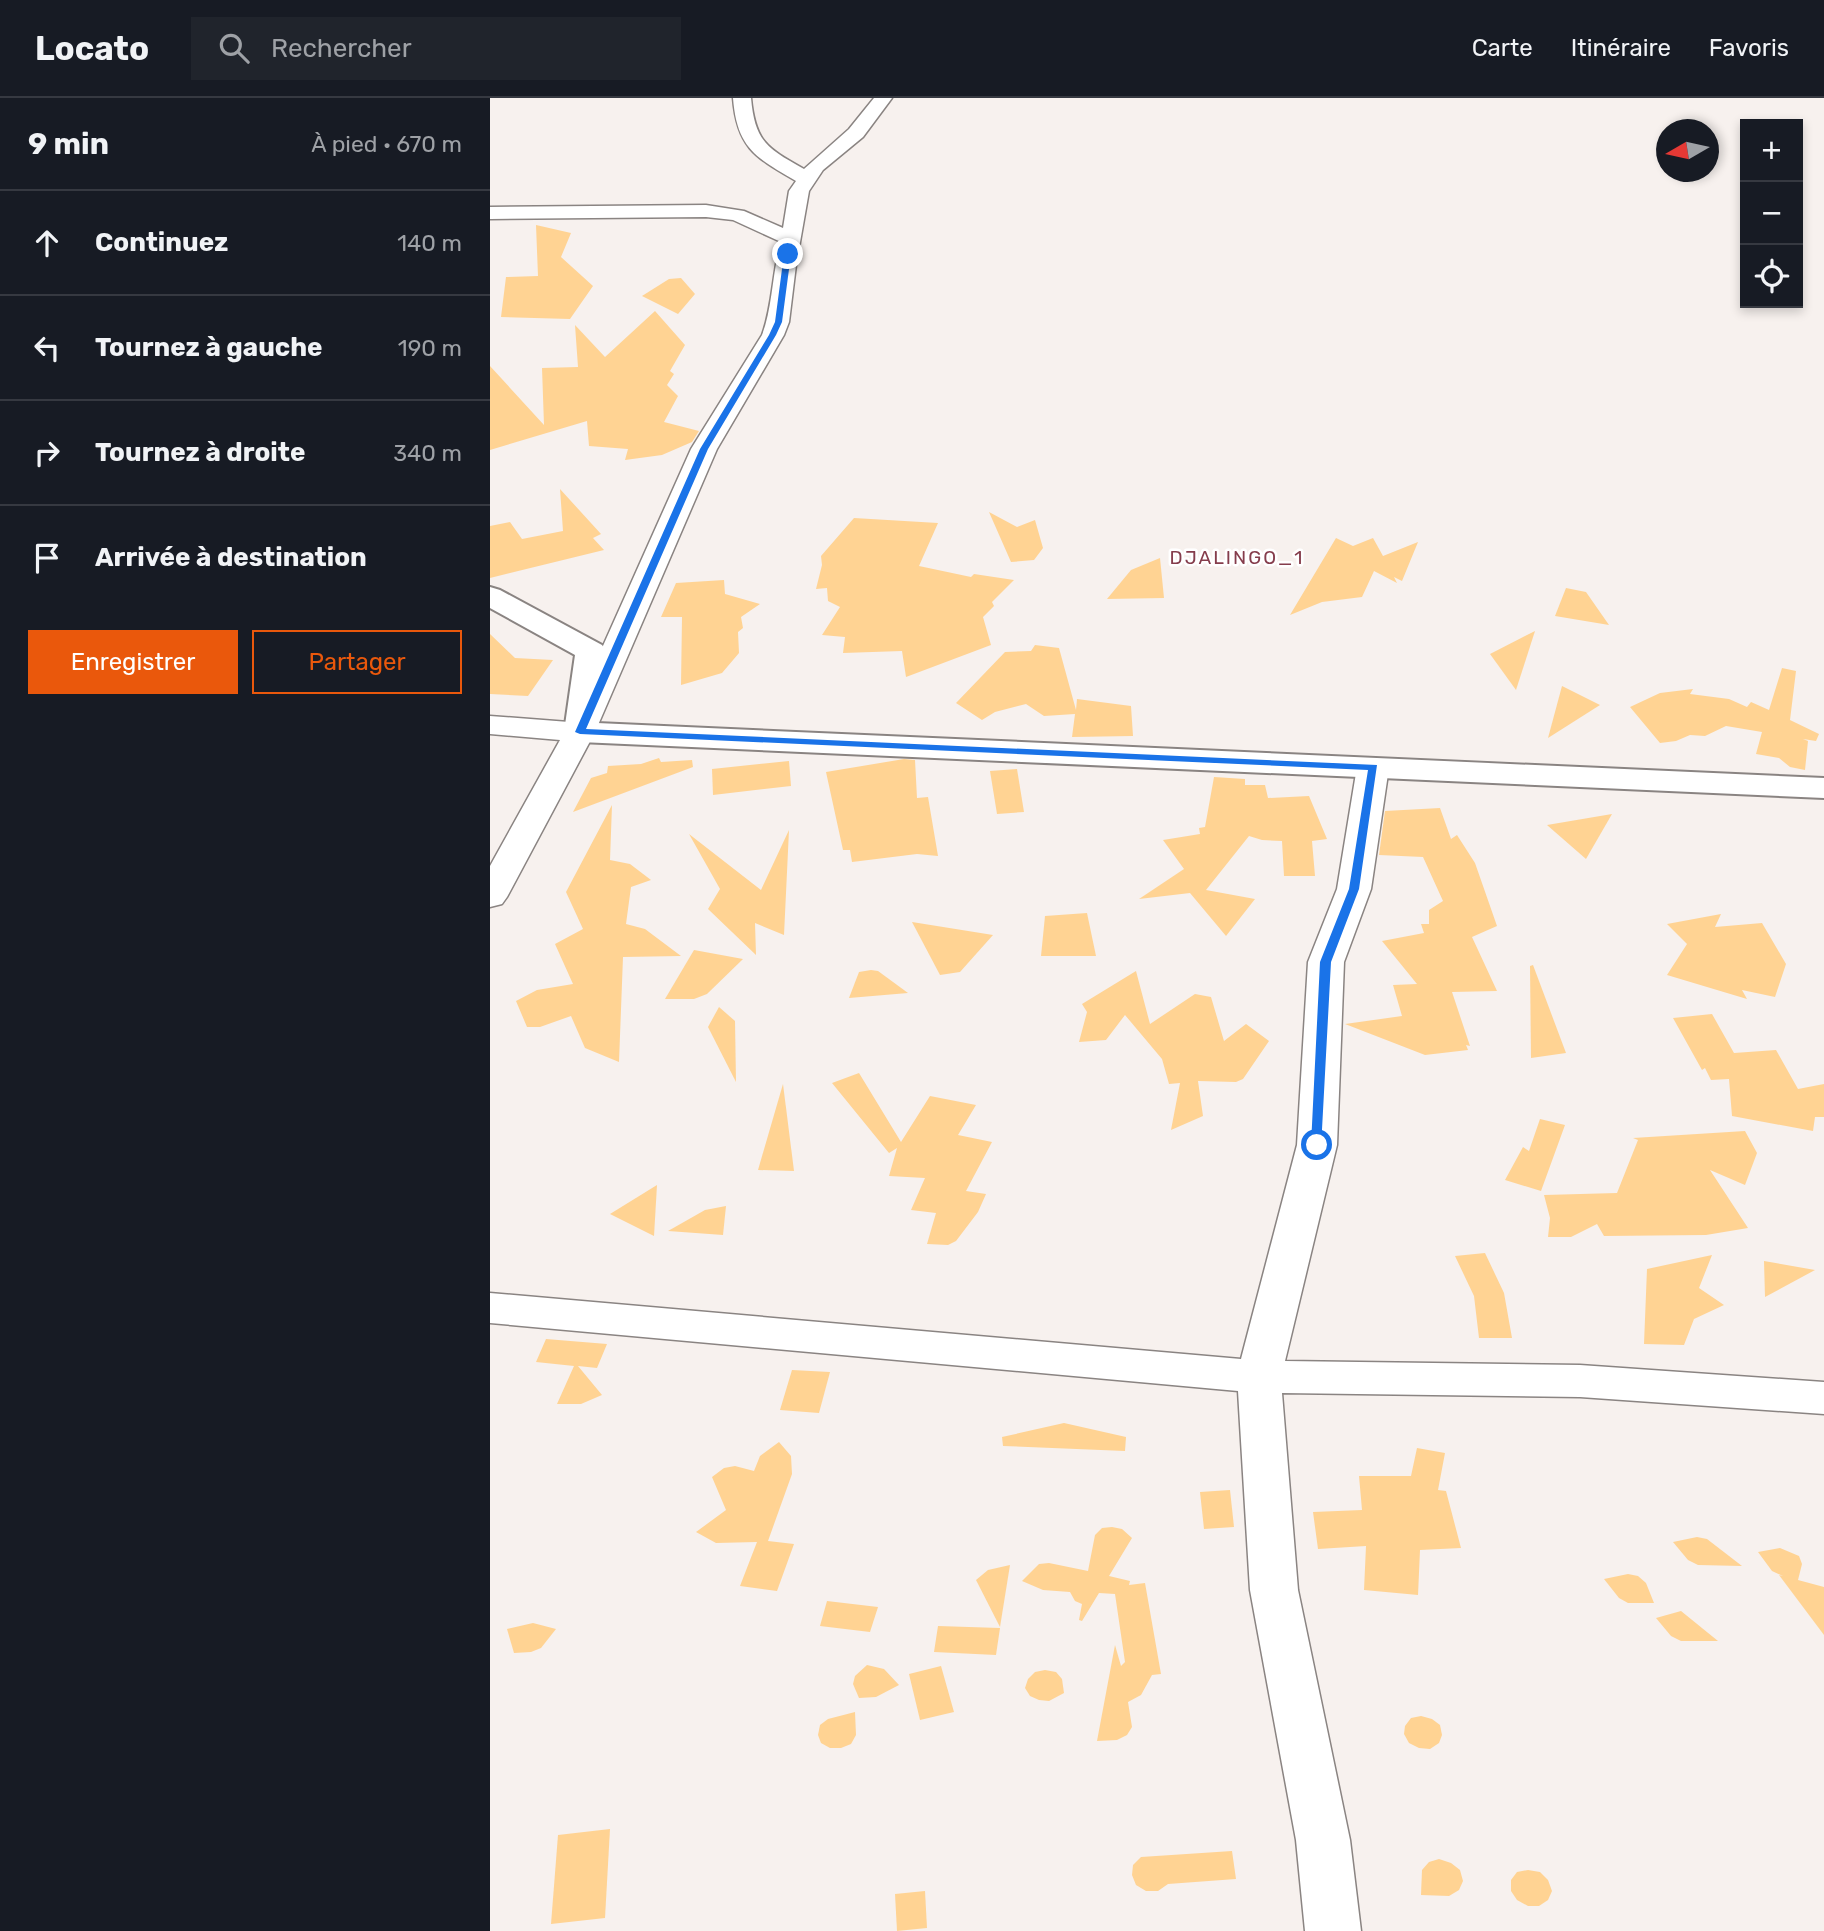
<!DOCTYPE html>
<html lang="fr">
<meta charset="utf-8">
<style>
:root{--surface:#171b24;--page:#20242c;--text:#f1f3f6;--muted:#9ea1a6;--line:#363941;--accent:#ea580c}
body{margin:0;font-family:Rubik,sans-serif;background:var(--page);color:var(--text)}
.controls{position:absolute;right:21px;top:21px;display:grid;overflow:hidden;border-radius:0px;box-shadow:0 4px 10px #0003}
.controls button{width:63px;height:63px;display:grid;place-items:center;padding:0;border:0;border-bottom:2px solid var(--line);background:var(--surface);color:var(--text);font:35px sans-serif}
.compass{position:absolute;left:1166px;top:21px;width:63px;height:63px;border-radius:50%;background:var(--surface);box-shadow:0 4px 10px #0003;rotate:261deg}
.stop{position:absolute;width:21px;height:21px;margin:-16px;border:5px solid #1a73e8;border-radius:50%;background:#fff}
.stop.end{background:#1a73e8;border-color:#fff;box-shadow:0 2px 7px #0008}
.list{margin:0;padding:0;list-style:none}
h2{display:flex;justify-content:space-between;align-items:center;height:91px;margin:0;padding:0 28px;font-size:30px}
h2 small{font-size:23px;font-weight:400;color:var(--muted)}
.list li{display:grid;grid-template-columns:46px 1fr auto;gap:21px;align-items:center;box-sizing:border-box;height:105px;padding:0 28px;border-top:2px solid var(--line)}
.list b{display:block;font-size:26px;white-space:nowrap}
.list em{font-size:23px;font-style:normal;color:var(--muted)}
.actions{display:flex;gap:14px;padding:21px 28px}
.actions a{flex:1;padding:16px 0;border:2px solid var(--accent);border-radius:0px;text-align:center;font-size:24px;color:var(--accent)}
.actions .main{background:var(--accent);color:#fff}
.icon{flex:none;width:38px;height:38px;fill:none;stroke:currentColor;stroke-width:2;stroke-linecap:round;stroke-linejoin:round}
.map{position:relative;flex:none;width:1334px;height:1833px;overflow:hidden}
header{display:flex;align-items:center;gap:42px;box-sizing:border-box;height:98px;padding:0 35px;background:var(--surface);border-bottom:2px solid var(--line)}
header strong{font-size:33px}
nav{display:flex;gap:38px;margin-inline-start:auto;font-size:24px}
.search{width:490px;height:63px;background:var(--page);display:flex;align-items:center;gap:18px;box-sizing:border-box;padding:0 24px;border-radius:0px;color:var(--muted);font-size:26px}
main{display:flex}
aside{flex:1;background:var(--surface)}
.map>svg:first-child{display:block}
.building{fill:#ffd393}
.lines{fill:none;stroke-linecap:round;stroke-linejoin:round}
.minor-casing{stroke:#8a8482;stroke-width:3}
.tertiary-casing{stroke:#8a8482;stroke-width:4}
.minor{fill:#fff;fill-rule:evenodd}
.tertiary{fill:#fff;fill-rule:evenodd}
.route{fill:#1a73e8}
.labels{text-anchor:middle;dominant-baseline:central;stroke-width:5;stroke-linejoin:round;paint-order:stroke}
.far-quarter-label{font-size:19px;letter-spacing:2px;fill:#853d4c;stroke:#fff}
</style>
<header>
<strong>Locato</strong>
<div class="search"><svg class="icon" aria-label="search" viewBox="0 0 24 24"><circle cx="10" cy="10" r="6"/><path d="M15 15l6 6"/></svg>Rechercher</div>
<nav><a>Carte</a><a>Itinéraire</a><a>Favoris</a></nav>
</header>
<main>
<aside>
<h2>9 min<small>À pied · 670 m</small></h2>
<ul class="list">
<li><svg class="icon" aria-label="ahead" viewBox="0 0 24 24"><path d="M12 20V5M6 11l6-6 6 6"/></svg><div><b>Continuez</b></div><em>140 m</em></li>
<li><svg class="icon" aria-label="left" viewBox="0 0 24 24"><path d="M17 20v-9H6M10 6l-5 5 5 5"/></svg><div><b>Tournez à gauche</b></div><em>190 m</em></li>
<li><svg class="icon" aria-label="right" viewBox="0 0 24 24"><path d="M7 20v-9h11M14 6l5 5-5 5"/></svg><div><b>Tournez à droite</b></div><em>340 m</em></li>
<li><svg class="icon" aria-label="arrive" viewBox="0 0 24 24"><path d="M6 21V4h12l-3 4 3 4H6"/></svg><div><b>Arrivée à destination</b></div></li>
</ul>
<div class="actions"><a class="main">Enregistrer</a><a>Partager</a></div>
</aside>
<div class="map">
<svg width="1334" height="1833" viewBox="0 0 1334 1833">
<rect width="100%" height="100%" fill="#f7f1ee"/>
<g class="building">
<polygon points="46,127 81,135 71,159 103,188 80,221 11,219 16,179 48,178"/>
<polygon points="191,180 205,196 188,216 152,198 179,181"/>
<polygon points="165,213 195,247 180,273 184,276 177,287 188,298 174,324 209,333 202,344 172,357 135,362 138,351 99,348 97,323 0,352 0,268 54,327 52,270 88,269 85,227 115,259"/>
<polygon points="70,391 111,436 103,440 114,452 0,480 0,428 20,424 32,441 73,433"/>
<polygon points="499,414 527,429 545,422 553,450 544,462 521,464"/>
<polygon points="364,420 448,425 429,468 481,479 484,476 524,482 502,504 504,508 493,519 501,547 416,579 412,553 353,555 355,539 332,537 350,509 338,503 337,490 326,491 332,467 331,458"/>
<polygon points="846,440 863,448 883,440 893,458 928,444 912,483 904,479 907,485 884,473 872,499 832,504 800,517"/>
<polygon points="670,460 674,500 617,501 641,472"/>
<polygon points="234,482 235,496 270,506 251,519 253,530 248,534 249,555 232,575 191,587 192,519 171,519 186,485"/>
<polygon points="1076,490 1096,494 1119,527 1065,518"/>
<polygon points="1045,533 1026,592 1000,556"/>
<polygon points="0,536 25,560 63,562 38,598 0,596"/>
<polygon points="545,547 569,550 586,612 587,601 641,608 643,638 582,639 585,616 554,618 536,606 505,614 492,622 466,605 515,554 541,553"/>
<polygon points="1292,570 1306,573 1300,622 1329,636 1326,643 1313,641 1318,643 1315,672 1300,669 1289,660 1266,656 1272,634 1236,628 1215,638 1200,637 1186,643 1170,645 1140,609 1170,595 1203,591 1200,596 1239,601 1257,609 1261,604 1279,612"/>
<polygon points="1072,588 1110,607 1058,640"/>
<polygon points="169,660 171,664 202,662 203,669 83,714 101,680 117,675 118,668 151,666"/>
<polygon points="414,661 425,662 427,700 438,699 448,758 427,756 362,764 360,752 353,752 336,674"/>
<polygon points="299,663 301,688 223,697 222,671"/>
<polygon points="527,671 534,714 507,716 500,673"/>
<polygon points="724,679 755,681 755,687 775,687 778,700 819,698 837,741 822,743 825,778 794,778 792,743 772,742 759,738 716,792 765,801 736,838 700,795 649,801 694,771 673,742 710,736 709,730 715,729"/>
<polygon points="122,707 120,762 140,766 161,782 141,789 136,826 155,831 191,858 133,859 129,964 95,950 81,918 50,929 37,929 26,903 47,892 83,886 65,846 93,831 76,794"/>
<polygon points="950,710 961,741 967,737 985,765 1007,828 982,839 1007,893 962,894 980,948 976,947 978,952 935,957 855,926 912,918 903,887 927,886 892,843 934,835 931,826 939,826 939,812 953,803 933,759 889,757 895,713"/>
<polygon points="1122,716 1096,761 1057,727"/>
<polygon points="299,732 294,837 265,825 266,857 218,811 230,791 199,736 271,792"/>
<polygon points="597,815 606,858 551,858 555,818"/>
<polygon points="1231,816 1225,829 1272,825 1296,866 1285,899 1252,892 1257,901 1177,877 1197,846 1177,826"/>
<polygon points="422,824 503,837 470,874 450,877"/>
<polygon points="204,852 253,861 217,896 204,901 175,901"/>
<polygon points="1043,867 1076,955 1041,960 1040,868"/>
<polygon points="381,872 388,873 418,895 359,900 369,874"/>
<polygon points="646,873 660,926 705,896 721,899 734,943 756,926 779,943 753,981 746,984 708,983 713,1018 681,1032 690,985 679,986 672,961 635,917 616,942 589,944 597,914 592,906"/>
<polygon points="229,909 245,923 246,984 218,929"/>
<polygon points="1222,916 1244,955 1286,952 1308,991 1334,986 1334,1019 1325,1019 1323,1033 1242,1018 1239,981 1221,982 1215,970 1212,972 1183,920"/>
<polygon points="369,975 411,1044 440,998 486,1007 468,1037 502,1044 476,1093 496,1096 488,1114 466,1143 458,1147 437,1146 446,1115 421,1112 435,1080 399,1078 407,1050 399,1055 342,985"/>
<polygon points="293,986 304,1073 268,1072"/>
<polygon points="1050,1021 1075,1027 1051,1093 1015,1082 1033,1049 1039,1053"/>
<polygon points="1255,1033 1267,1055 1255,1087 1220,1072 1258,1130 1216,1137 1114,1138 1107,1126 1081,1139 1058,1139 1060,1120 1054,1097 1127,1095 1148,1042 1143,1040"/>
<polygon points="167,1087 164,1138 120,1116"/>
<polygon points="236,1108 233,1137 178,1133 215,1112"/>
<polygon points="995,1155 1014,1195 1022,1240 989,1240 984,1198 965,1158"/>
<polygon points="1222,1157 1209,1190 1234,1207 1204,1221 1194,1247 1154,1246 1157,1171"/>
<polygon points="1274,1163 1325,1172 1275,1199"/>
<polygon points="56,1241 117,1246 107,1270 88,1268 112,1297 91,1306 67,1306 84,1268 46,1264"/>
<polygon points="302,1272 340,1274 329,1315 290,1312"/>
<polygon points="574,1325 636,1339 635,1353 513,1348 512,1339"/>
<polygon points="289,1344 301,1358 302,1376 278,1443 304,1446 287,1493 250,1488 267,1444 226,1445 206,1434 236,1412 222,1379 234,1370 245,1368 264,1373 270,1358"/>
<polygon points="927,1350 955,1355 948,1392 956,1393 971,1450 930,1452 928,1497 874,1492 876,1448 828,1451 823,1414 872,1412 869,1378 921,1378"/>
<polygon points="740,1392 744,1429 714,1431 710,1394"/>
<polygon points="622,1429 632,1431 642,1440 619,1478 640,1483 639,1487 655,1485 671,1576 662,1577 651,1597 638,1604 642,1629 637,1637 627,1642 607,1643 625,1547 631,1568 635,1564 625,1496 609,1495 592,1523 589,1522 592,1506 585,1503 580,1494 553,1492 532,1483 549,1466 559,1465 598,1473 605,1437 612,1430"/>
<polygon points="1207,1439 1217,1441 1252,1468 1208,1467 1198,1462 1183,1444"/>
<polygon points="1290,1450 1309,1458 1312,1466 1308,1482 1334,1489 1334,1537 1289,1477 1293,1478 1282,1473 1268,1454"/>
<polygon points="520,1467 510,1529 486,1482 498,1472"/>
<polygon points="1138,1476 1148,1478 1156,1485 1164,1505 1138,1505 1129,1500 1114,1481"/>
<polygon points="337,1503 388,1509 380,1534 330,1528"/>
<polygon points="1191,1513 1228,1543 1191,1543 1181,1538 1166,1520"/>
<polygon points="43,1525 66,1531 51,1550 41,1554 24,1555 17,1531"/>
<polygon points="448,1528 510,1530 506,1557 444,1554"/>
<polygon points="377,1567 394,1571 409,1587 386,1599 369,1600 363,1586 365,1578"/>
<polygon points="451,1568 464,1614 430,1622 419,1576"/>
<polygon points="555,1572 566,1574 572,1581 574,1595 559,1603 549,1602 540,1598 535,1590 538,1581 545,1574"/>
<polygon points="365,1614 366,1637 361,1646 351,1650 340,1650 331,1645 328,1637 330,1627 338,1621"/>
<polygon points="931,1618 942,1621 950,1627 952,1637 949,1645 940,1651 929,1650 919,1645 914,1636 915,1628 921,1620"/>
<polygon points="120,1731 115,1820 61,1826 68,1737"/>
<polygon points="742,1753 746,1781 678,1786 668,1793 656,1793 646,1787 642,1777 643,1767 651,1759"/>
<polygon points="949,1761 961,1765 970,1772 973,1783 969,1792 959,1798 931,1797 932,1772 939,1764"/>
<polygon points="1038,1772 1050,1774 1058,1782 1062,1793 1058,1802 1049,1808 1038,1808 1027,1802 1021,1793 1021,1782 1027,1774"/>
<polygon points="435,1793 437,1830 407,1833 405,1796"/>
</g>
<g class="lines">
<defs>
<g id="minor">
<path d="M243 0H261C265 44 277 50 314 71L359 31 384 0H402L373 39 333 72 319 93 306 167 299 224 294 237 227 351 105 634 17 799 12 806 0 809V768L70 642 0 636V618L79 624 201 351 272 237C283 208 282 174 291 144L243 122 216 119 0 121V109L216 107 254 113 293 130 299 93 306 83C265 59 247 50 243 0Z"/>
<polygon points="883,660 894,662 899,669 881,791 854,864 847,1047 795,1263 1090,1267 1334,1284 1334,1316 1090,1299 792,1295 808,1492 860,1742 871,1833 815,1833 806,1742 760,1492 748,1293 0,1225 0,1195 751,1261 807,1047 818,864 847,791 867,669 872,662"/>
</g>
<polygon id="tertiary" points="0,489 10,492 112,547 116,553 107,625 1334,680 1334,700 90,644 79,641 74,634 85,557 0,510"/>
</defs>
<use href="#minor" class="minor-casing"/>
<use href="#tertiary" class="tertiary-casing"/>
<use href="#minor" class="minor"/>
<use href="#tertiary" class="tertiary"/>
</g>
<polygon class="route" points="298,154 301,156 292,224 286,237 218,351 96,631 887,667 869,791 841,864 831,1050 827,1051 821,1047 830,864 859,791 878,672 90,636 85,634 210,351 279,237 285,224 294,156"/>
<g class="labels">
<g class="far-quarter-label">
<text x="747" y="459">DJALINGO_1</text>
</g>
</g>
</svg>
<div class="controls">
<button>+</button>
<button>−</button>
<button><svg class="icon" aria-label="locate" viewBox="0 0 24 24"><circle cx="12" cy="12" r="6"/><path d="M12 2v4M12 18v4M2 12h4M18 12h4"/></svg></button>
</div>
<svg class="compass" viewBox="-18 -18 36 36"><path d="M0-13l5 13h-10z" fill="#e53935"/><path d="M0 13l5-13h-10z" fill="#9ea1a6"/></svg>
<div class="stop" style="left:827px;top:1047px"></div>
<div class="stop end" style="left:298px;top:156px"></div>
</div>
</main>
